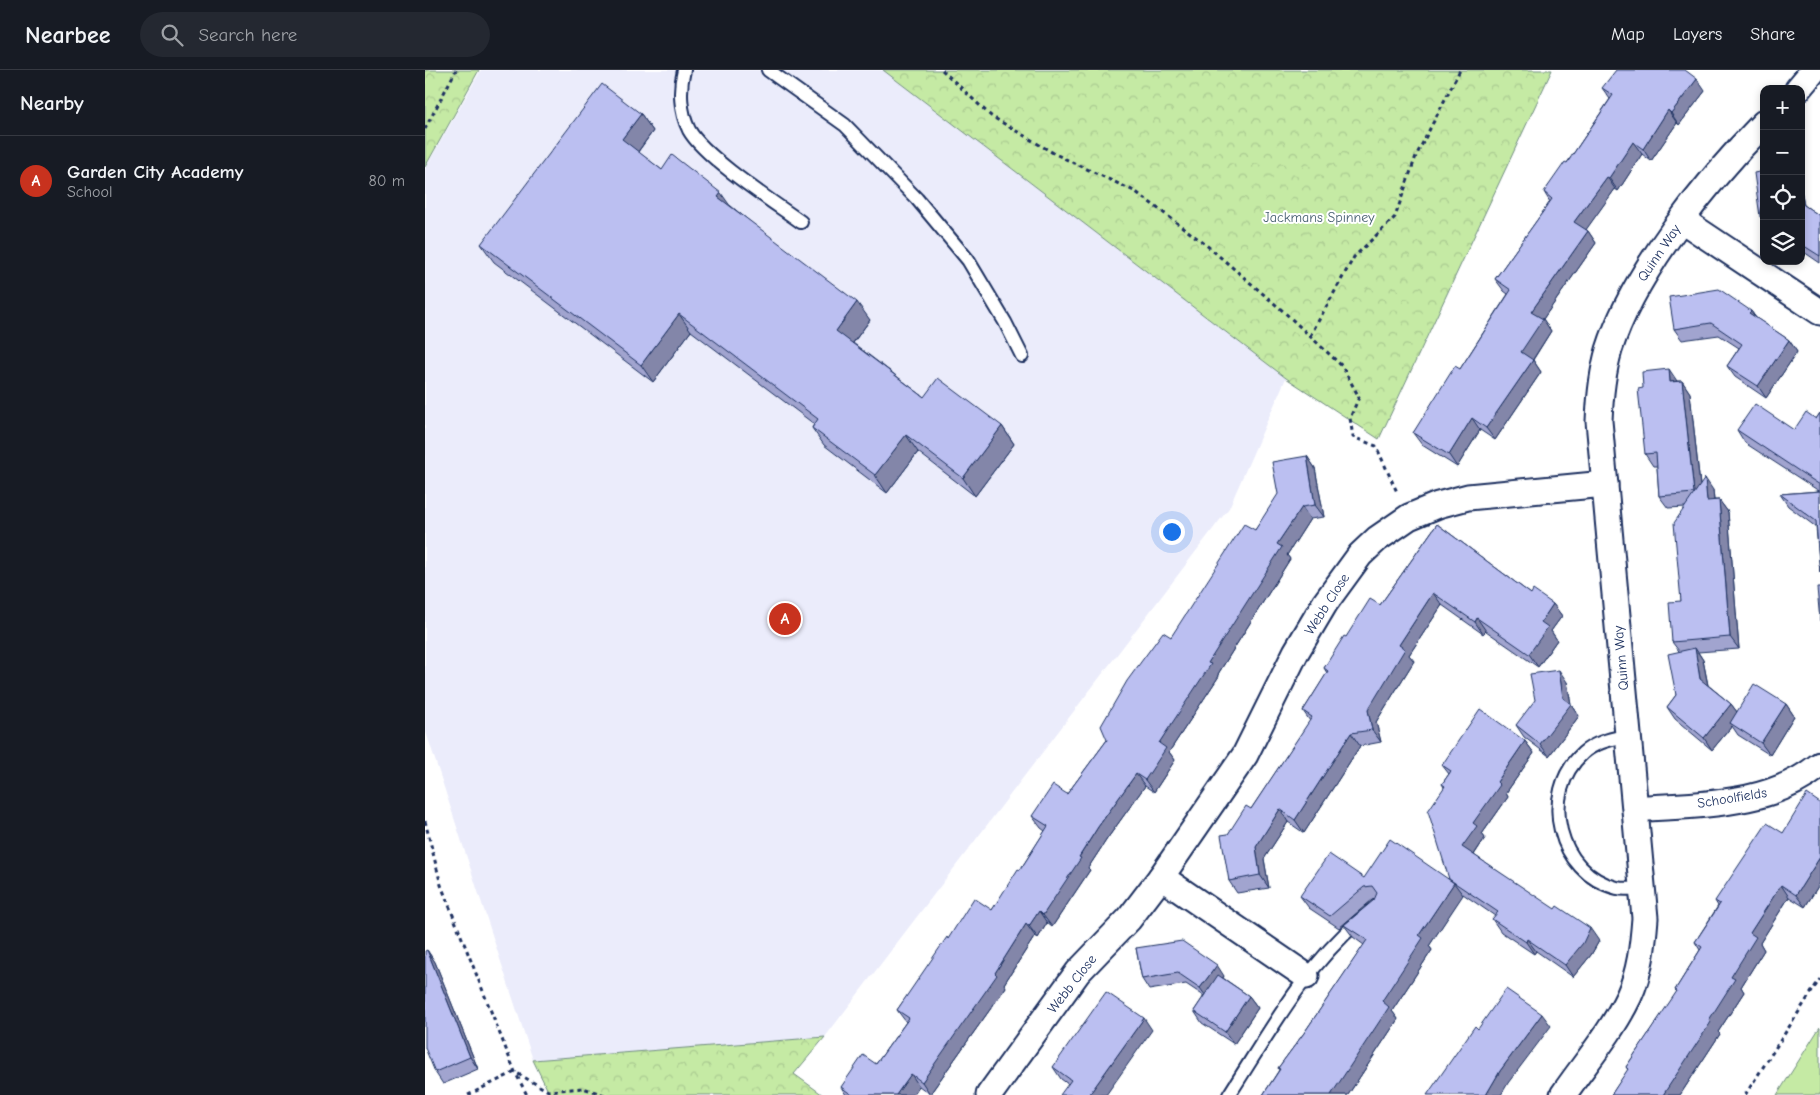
<!DOCTYPE html>
<meta charset="utf-8">
<style>
:root{--surface:#171b24;--page:#242831;--text:#f1f3f6;--muted:#9ea1a6;--line:#363941;--accent:#c8321e}
body{margin:0;font-family:"Comic Neue",sans-serif;background:var(--page);color:var(--text)}
.controls{position:absolute;right:15px;top:15px;display:grid;overflow:hidden;border-radius:10px;box-shadow:0 2px 8px #0003}
.controls button{width:45px;height:45px;display:grid;place-items:center;padding:0;border:0;border-bottom:1px solid var(--line);background:var(--surface);color:var(--text);font:25px sans-serif}
.you{position:absolute;left:746px;top:461px;width:18px;height:18px;margin:-12px;border:4px solid #fff;border-radius:50%;background:#1a73e8;box-shadow:0 0 0 8px #1a73e833}
.badge{display:grid;place-items:center;width:32px;height:32px;border-radius:50%;background:var(--accent);color:#fff;font-size:16px;font-weight:700}
.pin{position:absolute;translate:-50% -50%;border:2px solid #fff;box-shadow:0 1px 5px #0006}
.list{margin:0;padding:0;list-style:none}
h2{display:flex;justify-content:space-between;align-items:center;height:65px;margin:0;padding:0 20px;font-size:21px}
h2 small{font-size:16px;font-weight:400;color:var(--muted)}
.list li{display:grid;grid-template-columns:32px 1fr auto;gap:15px;align-items:center;box-sizing:border-box;height:90px;padding:0 20px;border-top:1px solid var(--line)}
.list b{display:block;font-size:19px;white-space:nowrap}
.list p{margin:0;font-size:16px;white-space:nowrap;color:var(--muted)}
.list em{font-size:16px;font-style:normal;color:var(--muted)}
.icon{flex:none;width:28px;height:28px;fill:none;stroke:currentColor;stroke-width:2;stroke-linecap:round;stroke-linejoin:round}
.map{position:relative;flex:none;width:1395px;height:1025px;overflow:hidden}
header{display:flex;align-items:center;gap:30px;box-sizing:border-box;height:70px;padding:0 25px;background:var(--surface);border-bottom:1px solid var(--line)}
header strong{font-size:24px}
nav{display:flex;gap:28px;margin-inline-start:auto;font-size:18px}
.search{width:350px;height:45px;background:var(--page);display:flex;align-items:center;gap:12px;box-sizing:border-box;padding:0 18px;border-radius:28px;color:var(--muted);font-size:19px}
main{display:flex}
aside{flex:1;background:var(--surface)}
.map>svg:first-child{display:block}
.built{fill:#ebecfb}
.forest{fill:url(#forest-crowns);stroke:#708c81}
.pitch{fill:#c5eaa4;stroke:#708c81}
.lines{fill:none;stroke-linecap:round;stroke-linejoin:round}
.service-casing{stroke:#1b2f5e;stroke-width:16}
.minor-casing{stroke:#1b2f5e;stroke-width:29}
.path{stroke:#1b2f5e;stroke-width:3;stroke-dasharray:4 4;stroke-linecap:butt}
.service{stroke:#fff;stroke-width:12}
.minor{stroke:#fff;stroke-width:25}
.wall{fill:#a1a4cf;stroke:#1b2f5e}
.shaded-wall{fill:#8386a9;stroke:#1b2f5e}
.building{fill:#bbbff1;stroke:#1b2f5e}
.labels{text-anchor:middle;dominant-baseline:central;stroke-width:4;stroke-linejoin:round;paint-order:stroke}
.park-label{font-size:14px;fill:#465e70;stroke:#fff}
.street-label{font-size:14px;fill:#1b2f5e;stroke:#fff}
</style>
<header>
<strong>Nearbee</strong>
<div class="search"><svg class="icon" aria-label="search" viewBox="0 0 24 24"><circle cx="10" cy="10" r="6"/><path d="M15 15l6 6"/></svg>Search here</div>
<nav><a>Map</a><a>Layers</a><a>Share</a></nav>
</header>
<main>
<aside>
<h2>Nearby<small></small></h2>
<ul class="list">
<li><span class="badge">A</span><div><b>Garden City Academy</b><p>School</p></div><em>80 m</em></li>
</ul>
</aside>
<div class="map">
<svg width="1395" height="1025" viewBox="0 0 1395 1025">
<defs>
<pattern id="forest-crowns" width="20" height="18" patternUnits="userSpaceOnUse" patternTransform="scale(1.25)"><rect width="20" height="18" fill="#c5eaa4"/><path d="M2 6a3 3 0 1 1 6 0M12 15a3 3 0 1 1 6 0" fill="none" stroke="#a9c990"/></pattern>
</defs>
<rect width="100%" height="100%" fill="#fff"/>
<filter id="ink" filterUnits="userSpaceOnUse"><feTurbulence type="fractalNoise" baseFrequency=".02" numOctaves="2"/><feDisplacementMap in="SourceGraphic" scale="10" xChannelSelector="R" yChannelSelector="G"/><feConvolveMatrix kernelMatrix="1 2 1 2 8 2 1 2 1" color-interpolation-filters="sRGB"/></filter>
<g filter="url(#ink)">
<polygon class="built" points="56,0 458,0 861,308 804,438 400,967 108,990 0,659 0,99"/>
<g class="forest">
<polygon points="0,0 54,0 0,97"/>
<polygon points="458,0 1127,0 954,369 861,308"/>
<polygon points="400,967 369,1004 398,1025 125,1025 108,990"/>
</g>
<polygon class="pitch" points="1395,957 1395,1025 1352,1025"/>
<g class="lines">
<defs>
<g id="service">
<path d="M259 0C254 19 255 42 264 60 279 87 348 132 376 152"/>
<polyline points="343,0 420,55 492,129 543,190 580,252 597,286"/>
<path d="M1204 665C1187 669 1170 672 1158 683 1113 724 1133 804 1192 818 1200 820 1211 818 1219 818"/>
<path d="M804 1025C844 963 879 898 935 850"/>
</g>
<g id="minor">
<polyline points="1373,19 1389,0"/>
<polyline points="1257,150 1395,242"/>
<path d="M1211 739C1274 734 1344 737 1395 695"/>
<polyline points="736,807 881,906"/>
<polyline points="564,1025 653,902 704,849 736,807 820,685 871,582 900,533 935,485 952,469 984,447 1013,435 1043,427 1180,414"/>
<path d="M1138 1025C1160 993 1187 962 1204 926 1215 902 1218 875 1220 848L1174 351C1175 327 1177 304 1184 280 1208 203 1282 111 1339 53"/>
</g>
</defs>
<use href="#service" class="service-casing"/>
<use href="#minor" class="minor-casing"/>
<g class="path">
<polyline points="517,0 566,46 630,84 711,122 780,174 858,241 917,296 934,327 925,348 928,367 951,376 972,422"/>
<polyline points="0,59 31,0"/>
<polyline points="885,266 929,187 970,147 991,86 1035,0"/>
<polyline points="0,751 16,815 90,1002 102,1025"/>
<polyline points="43,1025 90,1002 123,1021 158,1018 180,1025"/>
<polyline points="1320,1025 1395,909"/>
</g>
<use href="#service" class="service"/>
<use href="#minor" class="minor"/>
</g>
<g class="wall">
<polygon points="1177,18 1280,21 1254,55 1252,53 1226,91 1217,84 1193,121 1190,119 1161,159 1163,161 1171,173 1118,249 1126,261 1108,290 1116,302 1070,370 1055,360 1032,397 997,375 988,363 1035,299 1083,224 1079,221 1070,209 1125,132 1119,122 1142,93 1185,29"/>
<polygon points="216,44 228,61 213,82 237,100 306,136 445,250 428,273 499,327 577,356 589,374 550,426 493,382 462,423 399,375 387,358 389,354 266,261 228,312 69,192 56,174"/>
<polygon points="1376,120 1379,135 1395,146 1395,193 1376,180"/>
<polygon points="1326,241 1331,248 1364,270 1372,282 1341,328 1310,307 1302,296 1314,278 1294,265 1257,270 1249,259"/>
<polygon points="1252,311 1257,311 1265,323 1275,415 1288,420 1289,430 1294,430 1303,442 1314,579 1273,582 1278,590 1283,615 1306,634 1312,642 1361,634 1369,646 1345,685 1313,665 1307,656 1287,680 1250,649 1242,637 1251,625 1254,581 1247,572 1256,531 1261,437 1243,438 1234,426 1232,396 1228,396 1220,384"/>
<polygon points="1395,343 1395,503 1391,457 1363,436 1355,424 1394,421 1320,373 1312,360 1369,360 1391,349"/>
<polygon points="882,386 890,398 899,447 885,449 862,485 865,489 793,604 794,606 744,682 750,690 729,722 720,716 682,769 663,798 665,800 627,857 622,853 613,868 610,866 579,914 581,917 505,1024 494,1016 488,1025 421,1025 416,1017 451,994 481,952 472,940 523,869 567,840 595,800 620,761 616,758 607,746 642,724 682,670 746,567 830,460"/>
<polygon points="1012,454 1106,524 1128,534 1137,546 1126,561 1132,570 1113,597 1061,561 1058,564 1017,535 984,585 989,591 951,652 956,672 935,676 879,763 863,752 839,789 844,818 812,823 804,811 803,764 826,739 885,651 878,641 902,603 899,598 921,567 955,535"/>
<polygon points="1142,612 1146,634 1154,646 1124,686 1099,667 1091,655"/>
<polygon points="1100,671 1109,683 1081,723 1083,727 1057,764 1060,768 1049,785 1174,871 1166,885 1148,907 1111,881 1109,884 1076,862 1067,849 1070,846 1038,824 1004,876 1007,880 967,941 973,949 923,1025 838,1025 854,1000 853,998 879,963 939,875 928,867 919,855 949,829 947,830 914,858 884,838 875,826 939,808 1024,809 1019,717 1017,714 1024,704 1017,695"/>
<polygon points="1395,733 1395,813 1380,837 1364,827 1335,873 1339,880 1316,917 1319,922 1293,962 1295,964 1255,1025 1186,1025 1203,1000 1201,997 1252,922 1250,920 1275,880 1270,872 1293,836 1290,831 1358,763"/>
<polygon points="711,878 799,906 798,908 824,926 833,938 809,974 777,953 769,941 779,926 761,914 724,920 717,909"/>
<polygon points="2,880 10,892 53,999 18,1014 10,1002"/>
<polygon points="727,960 643,1014 636,1009 628,997"/>
</g>
<g class="shaded-wall">
<polygon points="1272,9 1280,21 1254,55 1246,43"/>
<polygon points="1243,40 1252,53 1226,91 1218,79"/>
<polygon points="216,44 228,61 209,87 197,69"/>
<polygon points="1208,72 1217,84 1193,121 1184,108"/>
<polygon points="1182,107 1190,119 1158,164 1149,152"/>
<polygon points="1376,120 1380,142 1376,137"/>
<polygon points="296,123 308,140 293,127"/>
<polygon points="1163,161 1171,173 1118,249 1126,261 1105,294 1096,282 1106,242"/>
<polygon points="432,232 445,250 424,278 411,261"/>
<polygon points="1326,241 1334,252 1324,243"/>
<polygon points="254,244 266,261 228,312 216,295"/>
<polygon points="1364,270 1372,282 1341,328 1333,316"/>
<polygon points="1108,290 1116,302 1070,370 1061,358"/>
<polygon points="1244,299 1252,311 1245,312"/>
<polygon points="1257,311 1265,323 1277,435 1269,423"/>
<polygon points="1047,348 1055,360 1032,397 1024,385"/>
<polygon points="577,356 589,374 550,426 538,408"/>
<polygon points="481,365 493,382 462,423 450,405"/>
<polygon points="882,386 890,398 899,447 890,435"/>
<polygon points="1280,408 1288,420 1290,443 1282,431"/>
<polygon points="1294,430 1303,442 1314,579 1305,567"/>
<polygon points="877,437 885,449 862,485 865,489 793,604 794,606 744,682 750,690 729,722 720,710 734,673 783,593 852,474"/>
<polygon points="1008,523 1017,535 984,585 989,591 951,652 956,672 947,660 943,640 974,575"/>
<polygon points="1128,534 1137,546 1126,561 1132,570 1113,597 1104,584 1116,552"/>
<polygon points="1052,548 1061,561 1058,564 1050,552"/>
<polygon points="1270,578 1278,590 1284,621 1275,609"/>
<polygon points="1134,600 1142,612 1146,634 1154,646 1124,686 1115,674 1138,628"/>
<polygon points="1306,634 1315,646 1305,653 1307,656 1287,680 1279,668"/>
<polygon points="1361,634 1369,646 1345,685 1336,673"/>
<polygon points="926,663 935,676 879,763 870,750"/>
<polygon points="1100,671 1109,683 1081,723 1083,727 1057,764 1060,768 1046,789 1037,777 1048,753 1072,712"/>
<polygon points="711,704 720,716 682,769 663,798 665,800 627,857 618,845 673,757"/>
<polygon points="855,739 863,752 839,789 844,818 835,805 831,777"/>
<polygon points="1395,787 1395,813 1380,837 1371,825"/>
<polygon points="1029,813 1038,825 1004,876 1007,880 967,941 973,949 923,1025 906,1025 957,931 994,865"/>
<polygon points="1356,815 1364,827 1335,873 1339,880 1316,917 1319,922 1293,962 1295,964 1255,1025 1238,1025 1284,950 1306,907 1325,863"/>
<polygon points="614,841 622,853 613,868 604,856"/>
<polygon points="601,854 610,866 579,914 581,917 505,1024 497,1012 570,903"/>
<polygon points="1165,858 1174,871 1166,885 1148,907 1140,895"/>
<polygon points="1102,869 1111,881 1109,884 1101,872"/>
<polygon points="2,880 10,892 53,999 45,987"/>
<polygon points="792,895 799,906 783,929 775,918"/>
<polygon points="824,926 833,938 809,974 800,962"/>
<polygon points="1117,944 1126,956 1083,1013 1076,1025 1061,1025 1075,1001"/>
<polygon points="719,948 727,960 681,1025 664,1025"/>
<polygon points="486,1004 494,1016 488,1025 471,1025"/>
</g>
<g class="building">
<polygon points="1191,0 1260,0 1272,9 1246,43 1243,40 1218,79 1208,72 1184,108 1182,107 1149,152 1163,161 1106,242 1118,249 1096,282 1108,290 1061,358 1047,348 1024,385 988,363 1030,296 1035,299 1086,220 1070,209 1127,129 1119,122 1140,92 1142,93 1188,25 1177,18"/>
<polygon points="177,14 216,44 197,69 237,100 247,85 296,123 293,127 432,232 411,261 499,327 513,308 577,356 538,408 481,365 450,405 387,358 393,349 254,244 216,295 56,174"/>
<polygon points="1339,101 1339,149 1335,147 1329,103"/>
<polygon points="1376,133 1395,146 1395,186 1376,174"/>
<polygon points="1294,219 1326,241 1324,243 1364,270 1333,316 1302,296 1317,274 1286,253 1249,259 1244,227"/>
<polygon points="1244,299 1245,312 1257,311 1269,423 1234,426 1231,383 1220,384 1213,319 1218,318 1217,302"/>
<polygon points="1330,334 1369,360 1381,342 1391,349 1395,343 1395,415 1312,360"/>
<polygon points="882,386 890,435 877,437 852,474 857,477 783,593 786,594 734,673 741,678 720,710 711,704 673,757 654,787 656,788 618,845 614,841 604,856 601,854 570,903 572,905 497,1012 486,1004 471,1025 427,1025 416,1017 438,985 451,994 484,948 472,940 522,867 523,869 549,828 567,840 593,799 595,800 623,756 607,746 628,715 642,724 682,670 676,656 702,611 738,562 746,567 819,454 830,460 853,424 847,392"/>
<polygon points="1280,408 1282,431 1294,430 1305,567 1247,572 1244,532 1256,531 1249,453"/>
<polygon points="1395,421 1395,503 1391,451 1355,424"/>
<polygon points="1012,454 1106,524 1108,520 1128,534 1116,552 1123,557 1104,584 1052,548 1050,552 1008,523 974,575 980,579 943,640 947,660 926,663 870,750 855,739 831,777 835,805 804,811 796,765 803,764 821,736 826,739 887,647 878,641 903,601 899,598 919,566 921,567 945,529 955,535"/>
<polygon points="1392,518 1395,518 1395,551"/>
<polygon points="1270,578 1275,609 1306,634 1279,668 1242,637 1251,625 1243,584"/>
<polygon points="1134,600 1138,628 1146,634 1115,674 1091,655 1110,630 1105,604"/>
<polygon points="1329,614 1361,634 1336,673 1305,653"/>
<polygon points="1055,639 1100,671 1072,712 1075,715 1048,753 1052,756 1037,777 1130,839 1132,836 1165,858 1158,873 1140,895 1102,869 1101,872 1067,849 1073,842 1024,809 1003,741 1020,716 1017,714 1026,701 1017,695"/>
<polygon points="1382,724 1395,733 1395,787 1371,825 1356,815 1325,863 1331,867 1306,907 1310,909 1284,950 1286,952 1238,1025 1186,1025 1203,999 1201,997 1252,921 1250,920 1277,877 1270,872 1295,834 1290,831 1342,753 1358,763"/>
<polygon points="965,769 1029,813 994,865 998,868 957,931 964,937 906,1025 838,1025 855,999 853,998 879,963 942,870 919,855 949,830 952,823 947,816 939,817 905,846 875,826 904,784 939,808"/>
<polygon points="757,871 792,895 775,918 753,903 717,909 711,878"/>
<polygon points="2,880 45,987 10,1002 0,978 0,881"/>
<polygon points="793,905 824,926 800,962 769,941"/>
<polygon points="1081,919 1117,944 1075,1001 1061,1025 1002,1025 1050,956 1053,959"/>
<polygon points="681,922 719,948 664,1025 635,1025 646,1010 628,997"/>
</g>
</g>
<g class="labels">
<g class="park-label">
<text x="894" y="147">Jackmans Spinney</text>
</g>
<g class="street-label">
<text transform="translate(1234 183) rotate(-56)">Quinn Way</text>
<text transform="translate(902 534) rotate(-57)">Webb Close</text>
<text transform="translate(1196 588) rotate(-95)">Quinn Way</text>
<text transform="translate(1307 728) rotate(-9)">Schoolfields</text>
<text transform="translate(647 914) rotate(-52)">Webb Close</text>
</g>
</g>
</svg>
<div class="controls">
<button>+</button>
<button>−</button>
<button><svg class="icon" aria-label="locate" viewBox="0 0 24 24"><circle cx="12" cy="12" r="6"/><path d="M12 2v4M12 18v4M2 12h4M18 12h4"/></svg></button>
<button><svg class="icon" aria-label="layers" viewBox="0 0 24 24"><path d="M12 4l9 5-9 5-9-5zM3 14l9 5 9-5"/></svg></button>
</div>
<div class="you"></div>
<div class="pin badge" style="left:360px;top:549px">A</div>
</div>
</main>
